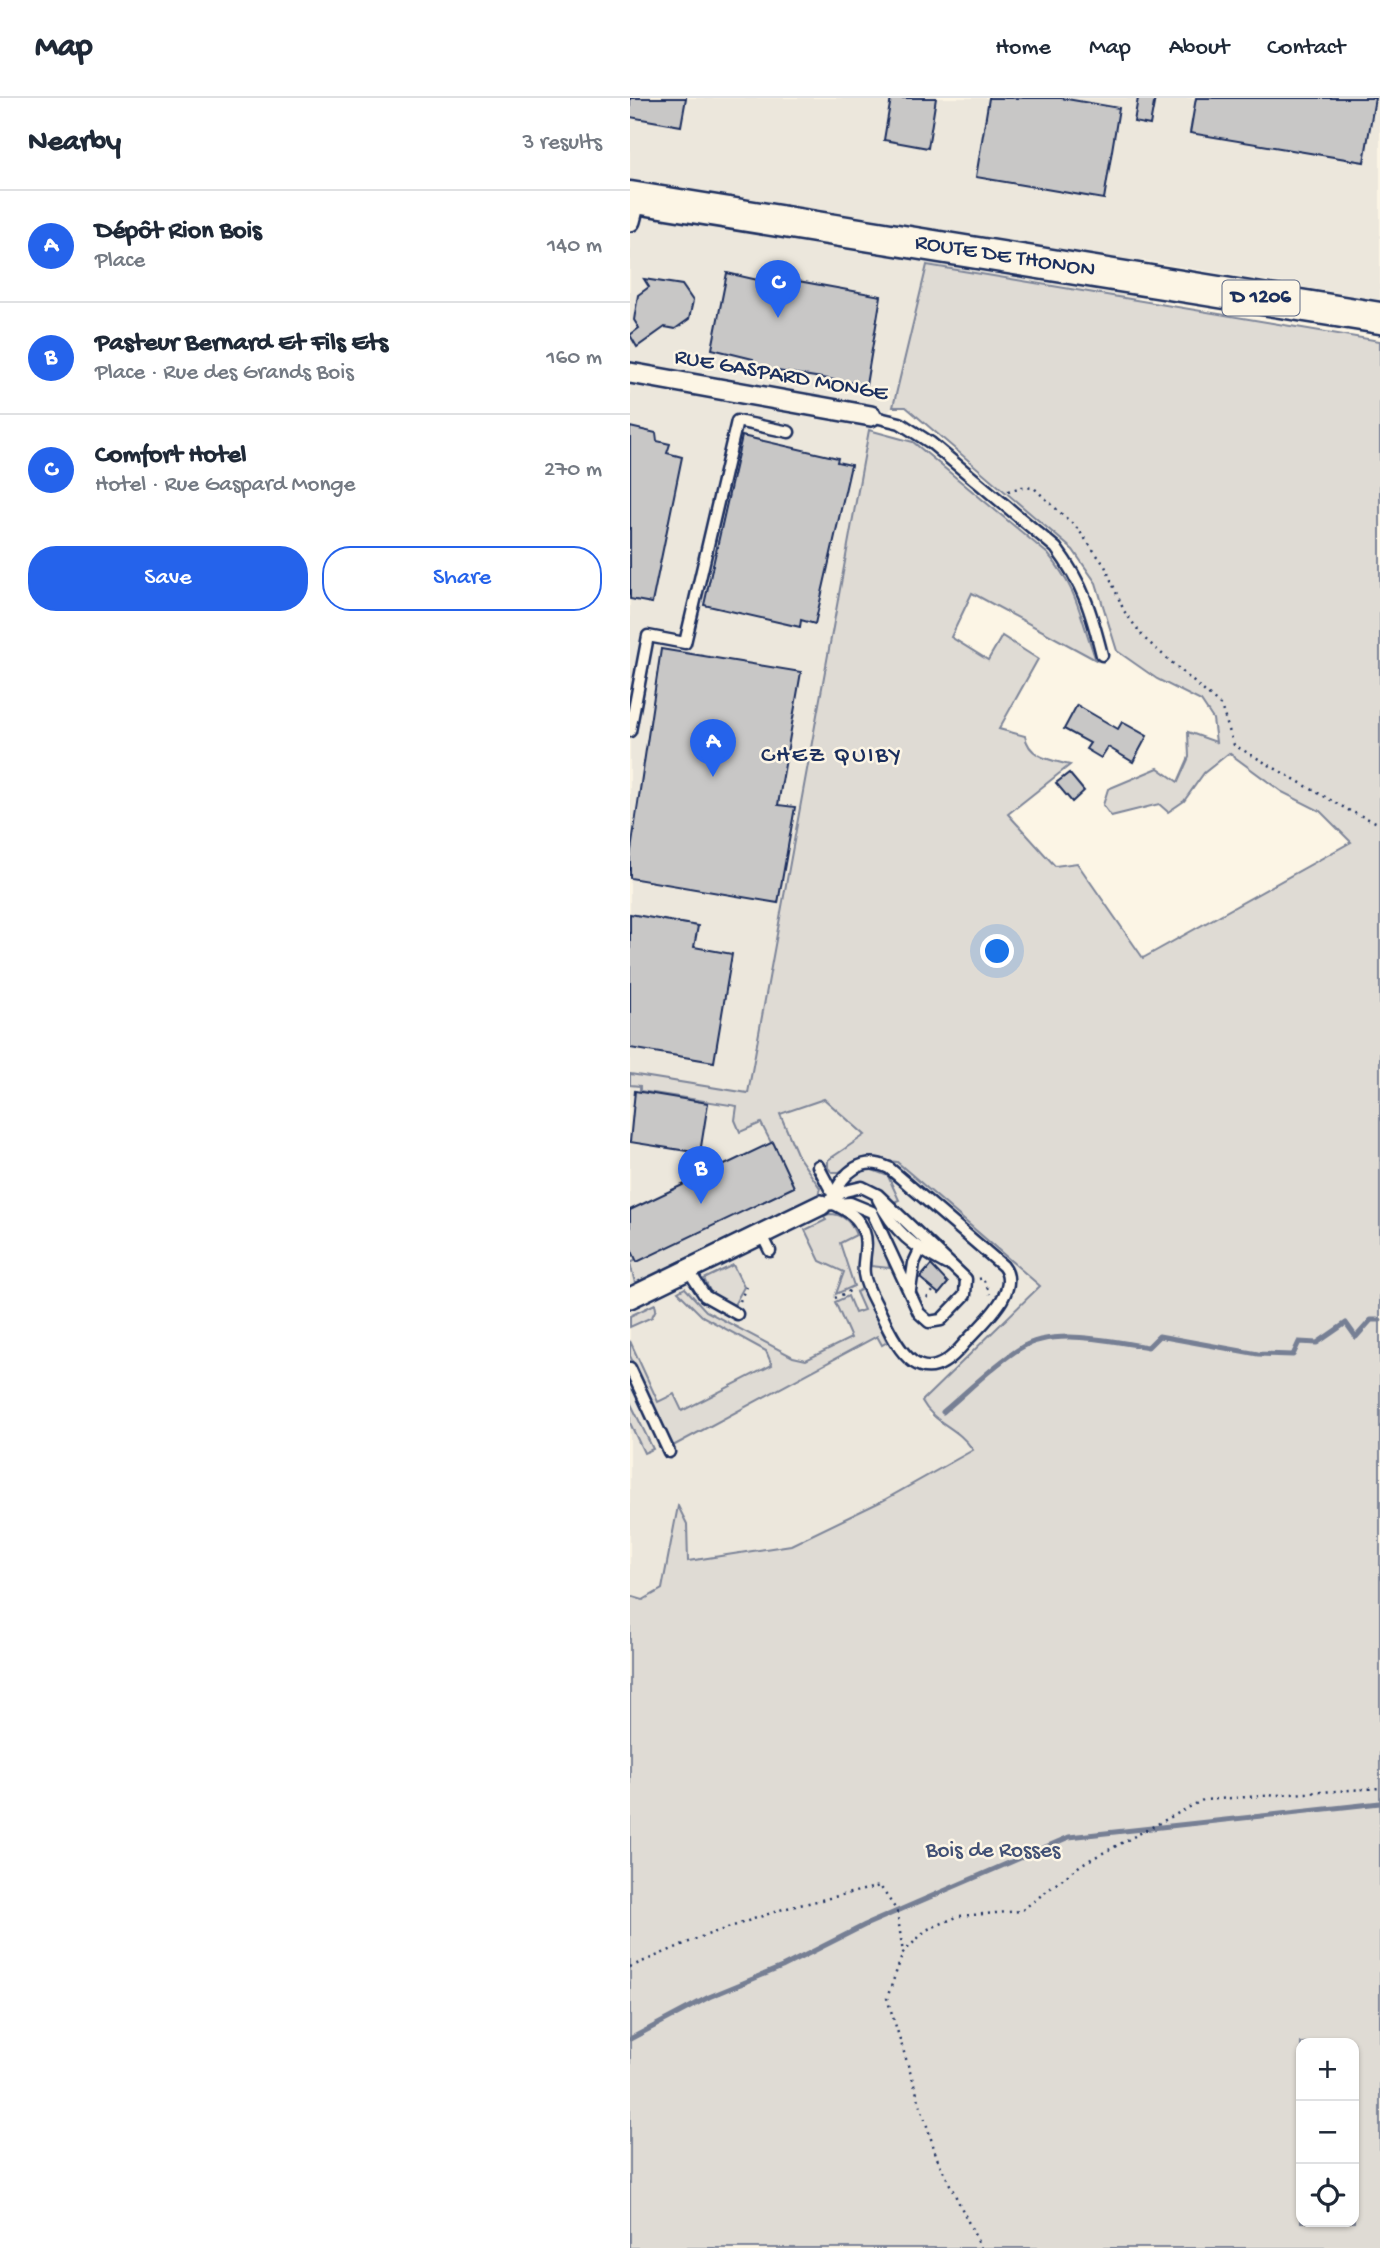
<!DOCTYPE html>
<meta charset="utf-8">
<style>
:root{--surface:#fff;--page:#f6f6f7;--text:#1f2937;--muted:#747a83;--line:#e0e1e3;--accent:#2563eb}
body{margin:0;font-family:"Gochi Hand",sans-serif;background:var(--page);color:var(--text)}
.controls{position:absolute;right:21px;bottom:21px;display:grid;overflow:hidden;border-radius:14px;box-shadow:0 2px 5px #0004}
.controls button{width:63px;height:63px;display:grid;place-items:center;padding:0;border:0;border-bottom:2px solid var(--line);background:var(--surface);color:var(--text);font:35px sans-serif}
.you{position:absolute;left:368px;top:854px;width:24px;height:24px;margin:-18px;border:5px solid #fff;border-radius:50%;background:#1a73e8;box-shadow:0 0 0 10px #1a73e833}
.badge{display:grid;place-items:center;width:46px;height:46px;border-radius:50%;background:var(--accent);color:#fff;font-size:23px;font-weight:700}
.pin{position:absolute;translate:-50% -58px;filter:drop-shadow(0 2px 4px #0008)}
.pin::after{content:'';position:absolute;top:37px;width:24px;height:21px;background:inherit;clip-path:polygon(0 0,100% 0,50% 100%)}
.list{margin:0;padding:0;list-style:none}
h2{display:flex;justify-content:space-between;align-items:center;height:91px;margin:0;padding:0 28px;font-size:30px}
h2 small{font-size:23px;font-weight:400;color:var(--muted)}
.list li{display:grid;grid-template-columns:46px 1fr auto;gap:21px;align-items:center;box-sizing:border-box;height:112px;padding:0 28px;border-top:2px solid var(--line)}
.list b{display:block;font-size:26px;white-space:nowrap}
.list p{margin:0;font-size:23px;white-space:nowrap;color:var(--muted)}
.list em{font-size:23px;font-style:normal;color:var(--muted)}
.actions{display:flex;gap:14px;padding:21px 28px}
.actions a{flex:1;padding:16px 0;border:2px solid var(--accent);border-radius:28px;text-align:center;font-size:24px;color:var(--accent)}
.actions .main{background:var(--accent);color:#fff}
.icon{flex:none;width:38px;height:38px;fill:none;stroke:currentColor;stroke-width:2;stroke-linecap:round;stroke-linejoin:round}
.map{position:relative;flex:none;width:750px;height:2150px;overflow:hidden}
header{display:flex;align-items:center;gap:42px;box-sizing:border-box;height:98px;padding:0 35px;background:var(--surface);border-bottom:2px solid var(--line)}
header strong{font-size:33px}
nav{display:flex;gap:38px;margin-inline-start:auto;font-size:24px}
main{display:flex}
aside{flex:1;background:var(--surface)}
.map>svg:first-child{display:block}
.built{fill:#ece7dc}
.green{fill:#dfdbd4;stroke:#7d8599;stroke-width:2;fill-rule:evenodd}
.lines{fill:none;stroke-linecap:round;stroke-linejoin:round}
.stream{stroke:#767f94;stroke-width:5}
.building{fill:#c8c7c6;stroke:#1b2f5e;stroke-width:2}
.lane-casing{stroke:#1b2f5e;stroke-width:15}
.street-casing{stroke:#1b2f5e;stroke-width:24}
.primary-casing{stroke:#1b2f5e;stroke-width:35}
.path{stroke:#1b2f5e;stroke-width:2.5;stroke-dasharray:2 5;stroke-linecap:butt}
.lane{stroke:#fcf5e5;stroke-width:10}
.street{stroke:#fcf5e5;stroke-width:19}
.primary{stroke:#fcf5e5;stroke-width:30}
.labels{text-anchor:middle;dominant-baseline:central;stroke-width:5;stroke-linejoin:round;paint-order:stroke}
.shield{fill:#fcf5e5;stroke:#5e6a86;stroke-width:2}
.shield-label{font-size:21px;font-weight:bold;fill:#1b2f5e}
.street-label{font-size:23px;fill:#1b2f5e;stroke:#fcf5e5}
.park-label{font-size:23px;fill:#425176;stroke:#fcf5e5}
.neighbourhood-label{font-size:24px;letter-spacing:2px;fill:#1b2f5e;stroke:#fcf5e5}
</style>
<header>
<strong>Map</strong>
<nav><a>Home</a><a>Map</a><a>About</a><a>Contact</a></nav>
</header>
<main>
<aside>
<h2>Nearby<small>3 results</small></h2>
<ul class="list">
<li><span class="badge">A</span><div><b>Dépôt Rion Bois</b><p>Place</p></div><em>140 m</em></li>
<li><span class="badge">B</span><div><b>Pasteur Bernard Et Fils Ets</b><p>Place · Rue des Grands Bois</p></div><em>160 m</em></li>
<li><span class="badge">C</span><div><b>Comfort Hotel</b><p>Hotel · Rue Gaspard Monge</p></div><em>270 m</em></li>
</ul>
<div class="actions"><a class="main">Save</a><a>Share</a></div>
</aside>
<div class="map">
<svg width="750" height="2150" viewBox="0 0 750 2150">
<rect width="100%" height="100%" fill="#fcf5e5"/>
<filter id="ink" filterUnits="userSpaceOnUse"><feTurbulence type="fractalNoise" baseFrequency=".0143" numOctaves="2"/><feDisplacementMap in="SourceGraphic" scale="14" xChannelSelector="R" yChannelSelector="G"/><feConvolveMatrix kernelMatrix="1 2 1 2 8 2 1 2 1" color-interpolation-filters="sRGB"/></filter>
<g filter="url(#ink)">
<polygon class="built" points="0,0 750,0 750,202 510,162 508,204 297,168 263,309 239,333 118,995 125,1024 194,1001 410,1188 292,1303 300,1318 328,1333 344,1352 254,1402 161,1447 58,1463 57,1427 32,1491 13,1502 0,1498"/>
<g class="green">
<path d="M297 167 750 243V2150H0V1498L13 1502 32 1491 48 1408 57 1426 58 1463 161 1447 254 1402 343 1352C327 1328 305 1327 292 1303L410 1188 267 1064 233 1060 209 1074H202L198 1070V1062L235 1037 194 1001 150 1016 168 1058 190 1090 188 1097 5 1185 0 1165 164 1089 131 1025 110 1034 105 1022 107 1008 10 993V988L0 987V976L118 995 239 332 283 344 418 456C449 493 450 519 466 562L342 495 321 539 358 562 372 538 408 561 369 631 395 638C399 660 422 662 440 667L378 716 425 768 447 765 513 860 721 744 690 713 652 694 599 655 574 675 554 703 538 714 529 706 481 718 473 707 478 691 528 670 548 684 559 659 558 634 586 644 583 621 571 603 527 581 487 553 466 485 443 452 276 309H263ZM671 1945H724V2124H671Z"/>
<polygon points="240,1071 258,1078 269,1102 264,1104 237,1085 215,1086 227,1075"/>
<path d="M232 1114C250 1126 258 1150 259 1170L241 1168C241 1149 242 1132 230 1117Z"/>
<path d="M199 1116C214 1116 221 1124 226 1137L210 1145 224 1188 206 1196 214 1174 190 1163 175 1132 196 1122 194 1118Z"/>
<polygon points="103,1167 114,1189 104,1207 81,1195 74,1181"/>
<polygon points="55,1190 76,1213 163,1259 176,1262 221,1240 205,1204 218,1198 225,1215 234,1212 226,1194 234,1190 257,1244 252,1247 247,1238 43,1348 0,1258 0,1243 28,1304 44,1296 52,1313 142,1267 136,1253 72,1218 48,1194"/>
<polygon points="25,1206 26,1211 22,1219 0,1229 0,1218"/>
<polygon points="0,1304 23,1351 14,1355 0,1325"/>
</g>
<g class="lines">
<g class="stream">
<path d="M313 1314C338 1293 362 1268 389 1251 422 1229 482 1243 518 1249L529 1238 628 1256 663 1257 669 1244 687 1245 716 1225 726 1239 741 1222H750"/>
<polyline points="0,1941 79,1899 152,1869 235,1827 439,1739 750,1705"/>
</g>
</g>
<g class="building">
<polygon points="0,0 56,0 51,28 0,19"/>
<polygon points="261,0 306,0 298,50 254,42"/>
<polygon points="359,0 431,0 489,10 474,101 346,79"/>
<polygon points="508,0 525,0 520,27 504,24"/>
<polygon points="566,0 745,0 734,64 560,35"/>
<polygon points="97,175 145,186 146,179 251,198 236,287 122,269 123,261 82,251"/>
<polygon points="14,181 52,187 63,203 59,221 45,231 35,229 7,249 0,237 9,230 4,222 8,197 19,189"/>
<polygon points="0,329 26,335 27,343 40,346 37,355 52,359 22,505 0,501"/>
<polygon points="112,338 208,360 207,364 221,367 185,526 171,522 170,529 74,507"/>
<polygon points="31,551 171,574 148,707 165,709 148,805 0,780 0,759"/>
<polygon points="447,607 488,631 492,624 517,638 503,664 478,649 471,660 456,651 460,645 434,631"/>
<polygon points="439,675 454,693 442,704 426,685"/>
<polygon points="0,816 68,828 64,849 102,856 84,964 0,950"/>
<polygon points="5,993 78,1005 70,1055 0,1044"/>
<polygon points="143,1044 164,1089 7,1164 0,1149 0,1112"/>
<polygon points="301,1167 318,1185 309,1196 290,1180"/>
</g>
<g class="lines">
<defs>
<g id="lane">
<path d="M241 318 270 325 301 345 426 450C453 486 461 513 472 557"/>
<polyline points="0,633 18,538 55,545 107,323 159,334"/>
<polyline points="188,1068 204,1098"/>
<polygon points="232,1089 248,1097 336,1181 335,1197 311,1222 299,1224 289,1215 242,1114 220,1105 191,1107 215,1093"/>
<path d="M248 1101C264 1134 284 1149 316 1166"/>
<path d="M204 1106C218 1113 228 1118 234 1134 239 1147 232 1162 234 1176 236 1190 245 1203 251 1216 269 1254 292 1296 333 1247 349 1228 393 1193 373 1168L259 1070C233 1057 213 1074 204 1098"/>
<polyline points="132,1137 140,1153"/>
<polyline points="59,1173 75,1198 107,1216"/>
<polyline points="280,1192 284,1165 290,1152"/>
<polyline points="0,1270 39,1354"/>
</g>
<g id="street">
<polyline points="0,123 6,100"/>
<polyline points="0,275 241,318"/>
<polyline points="0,1200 191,1107"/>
</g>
<polyline id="primary" points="0,99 750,220"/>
</defs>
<use href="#lane" class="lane-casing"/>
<use href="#street" class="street-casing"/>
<use href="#primary" class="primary-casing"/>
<g class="path">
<polyline points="378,393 392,389 404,390 448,431 475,468 494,513 514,540 591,608 604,647 720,713 750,726"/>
<polyline points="349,1181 353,1180 360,1196"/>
<polyline points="205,1200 224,1191"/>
<polyline points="297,1200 304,1192"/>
<polyline points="110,1203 116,1189"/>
<polyline points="0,1869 71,1839 153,1811 250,1788 267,1813 273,1855"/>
<polyline points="351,2150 307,2060 257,1900 273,1855 296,1832 329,1818 391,1813 452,1766 573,1702 750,1690"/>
</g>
<use href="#lane" class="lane"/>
<use href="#street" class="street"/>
<use href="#primary" class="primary"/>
</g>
</g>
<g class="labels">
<rect class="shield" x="592.5" y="182.5" width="77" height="35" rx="5"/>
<g class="shield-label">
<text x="631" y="200">D 1206</text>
</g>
<g class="street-label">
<text transform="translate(375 159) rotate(9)">ROUTE DE THONON</text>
<text transform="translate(151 278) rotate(10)">RUE GASPARD MONGE</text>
</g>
<g class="park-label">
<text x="363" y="1753">Bois de Rosses</text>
</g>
<g class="neighbourhood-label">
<text x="202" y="658">CHEZ QUIBY</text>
</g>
</g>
</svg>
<div class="controls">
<button>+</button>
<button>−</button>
<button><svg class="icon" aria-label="locate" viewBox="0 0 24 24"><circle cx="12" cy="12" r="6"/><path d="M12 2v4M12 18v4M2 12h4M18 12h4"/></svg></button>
</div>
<div class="you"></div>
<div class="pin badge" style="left:83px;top:679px">A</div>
<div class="pin badge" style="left:71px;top:1106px">B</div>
<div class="pin badge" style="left:148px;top:220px">C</div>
</div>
</main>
